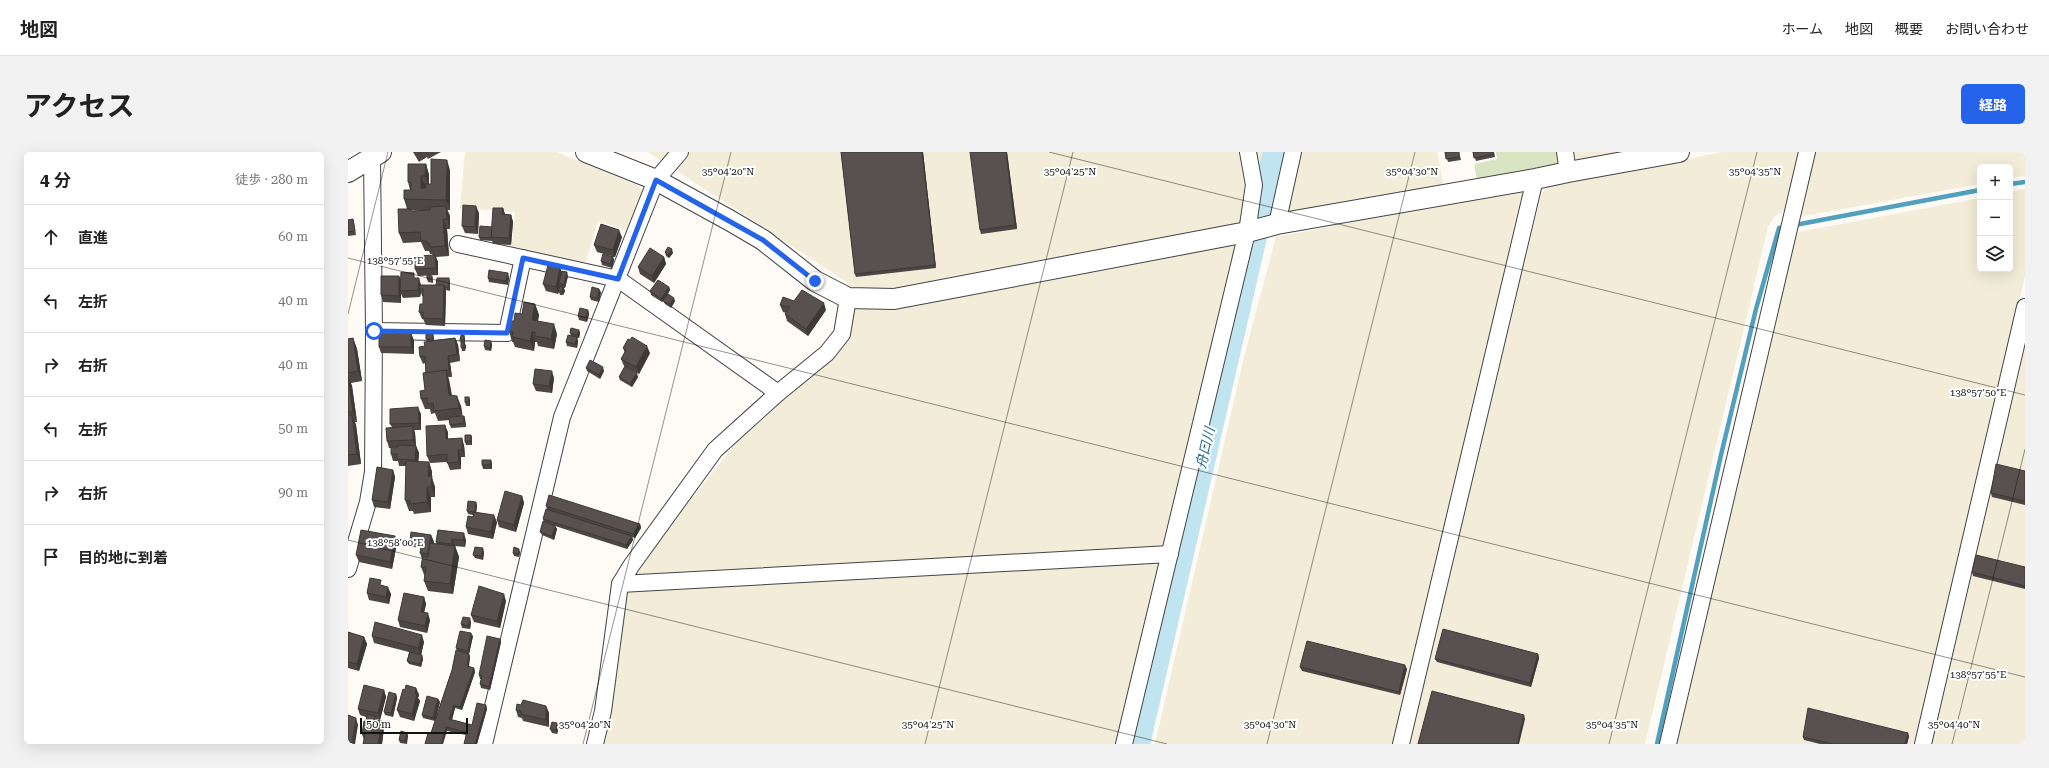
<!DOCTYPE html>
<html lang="ja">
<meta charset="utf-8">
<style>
:root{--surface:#fff;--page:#f2f2f2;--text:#222;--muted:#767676;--line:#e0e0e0;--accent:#2563eb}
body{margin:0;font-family:"Roboto Serif","Noto Sans JP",serif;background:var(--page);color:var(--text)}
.controls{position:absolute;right:12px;top:12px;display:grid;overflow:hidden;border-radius:6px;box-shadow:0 4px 16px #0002}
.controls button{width:36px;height:36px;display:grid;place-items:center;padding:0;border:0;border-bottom:1px solid var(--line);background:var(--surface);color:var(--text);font:20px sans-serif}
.scale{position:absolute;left:12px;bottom:10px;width:108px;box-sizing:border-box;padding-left:4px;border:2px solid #111;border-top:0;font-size:11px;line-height:14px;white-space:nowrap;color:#111;-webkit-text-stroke:3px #fff;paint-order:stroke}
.stop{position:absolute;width:12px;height:12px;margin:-9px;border:3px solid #2563eb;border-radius:50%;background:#fff}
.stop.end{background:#2563eb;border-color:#fff;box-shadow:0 1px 4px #0008}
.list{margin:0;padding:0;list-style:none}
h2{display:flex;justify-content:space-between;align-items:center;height:52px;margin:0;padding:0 16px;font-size:17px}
h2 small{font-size:13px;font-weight:400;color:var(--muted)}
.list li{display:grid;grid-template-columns:26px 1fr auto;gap:12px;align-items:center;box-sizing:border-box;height:64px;padding:0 16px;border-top:1px solid var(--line)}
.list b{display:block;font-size:15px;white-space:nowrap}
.list em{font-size:13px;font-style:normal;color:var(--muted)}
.icon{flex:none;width:22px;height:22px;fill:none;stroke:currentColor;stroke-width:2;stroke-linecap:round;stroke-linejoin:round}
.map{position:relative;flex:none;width:1677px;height:592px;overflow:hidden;border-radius:6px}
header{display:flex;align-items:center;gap:24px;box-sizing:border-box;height:56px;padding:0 20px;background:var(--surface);border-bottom:1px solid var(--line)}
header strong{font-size:19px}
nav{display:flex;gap:22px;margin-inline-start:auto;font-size:14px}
.intro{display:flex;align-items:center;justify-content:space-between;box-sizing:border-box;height:96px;padding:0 24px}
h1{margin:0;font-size:28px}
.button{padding:10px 18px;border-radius:6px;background:var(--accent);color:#fff;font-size:14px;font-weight:700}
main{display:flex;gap:24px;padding:0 24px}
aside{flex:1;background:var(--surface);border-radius:6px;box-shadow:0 4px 16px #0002}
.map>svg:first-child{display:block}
.farmland{fill:#f2ecd8}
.green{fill:#d9e5c2}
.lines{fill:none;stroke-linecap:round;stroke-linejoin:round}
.stream{stroke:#50a0be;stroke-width:4.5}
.river{stroke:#c0e4f0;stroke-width:26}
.minor-casing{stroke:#444;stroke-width:18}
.tertiary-casing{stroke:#444;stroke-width:22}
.minor{stroke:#fff;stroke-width:16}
.tertiary{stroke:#fff;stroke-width:20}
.wall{fill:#4c4644;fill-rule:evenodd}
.shaded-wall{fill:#3e3937}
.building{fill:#58514f;stroke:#3e3937}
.route{stroke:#2563eb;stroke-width:5}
.ticks{fill:none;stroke:#111;stroke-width:1;stroke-opacity:0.45}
.labels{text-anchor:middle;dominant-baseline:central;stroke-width:4;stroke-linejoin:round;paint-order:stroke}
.water-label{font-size:14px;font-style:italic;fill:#287395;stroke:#fff}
.ticks-label{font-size:10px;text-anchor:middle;fill:#111;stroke:#fff;stroke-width:4;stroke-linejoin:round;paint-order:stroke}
</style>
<header>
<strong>地図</strong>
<nav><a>ホーム</a><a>地図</a><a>概要</a><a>お問い合わせ</a></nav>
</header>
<div class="intro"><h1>アクセス</h1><a class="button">経路</a></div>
<main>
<aside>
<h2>4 分<small>徒歩 · 280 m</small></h2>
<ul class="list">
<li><svg class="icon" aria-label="ahead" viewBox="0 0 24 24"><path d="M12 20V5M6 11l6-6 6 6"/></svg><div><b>直進</b></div><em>60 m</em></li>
<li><svg class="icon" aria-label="left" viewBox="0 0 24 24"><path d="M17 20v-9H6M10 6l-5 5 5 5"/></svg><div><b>左折</b></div><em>40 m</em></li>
<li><svg class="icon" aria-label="right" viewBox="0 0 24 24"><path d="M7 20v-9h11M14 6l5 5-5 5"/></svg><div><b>右折</b></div><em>40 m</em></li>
<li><svg class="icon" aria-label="left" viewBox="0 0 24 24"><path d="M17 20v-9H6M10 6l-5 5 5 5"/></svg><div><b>左折</b></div><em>50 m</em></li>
<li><svg class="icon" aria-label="right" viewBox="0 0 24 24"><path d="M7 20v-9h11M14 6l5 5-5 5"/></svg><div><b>右折</b></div><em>90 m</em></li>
<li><svg class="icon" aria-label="arrive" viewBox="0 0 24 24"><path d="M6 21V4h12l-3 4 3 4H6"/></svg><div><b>目的地に到着</b></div></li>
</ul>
</aside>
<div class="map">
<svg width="1677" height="592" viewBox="0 0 1677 592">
<rect width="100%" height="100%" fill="#fefbf6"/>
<g class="farmland">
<polygon points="117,0 208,0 289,33 296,39 281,79 250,69 236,116 163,99 167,60 112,56"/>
<polygon points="300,0 924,0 899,80 776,592 253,592 276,442 283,423 389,290 466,222 497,189 505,165 499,130"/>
<polygon points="949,0 1089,0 1096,35 934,61"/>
<polygon points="1223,0 1290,0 1226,11"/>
<polygon points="1374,0 1453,0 1439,57 1427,64 1420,75 1297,592 1061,592 1193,43 1200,34"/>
<polygon points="1467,0 1677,0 1677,24 1662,26 1662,15 1632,15 1632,32 1451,65"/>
<polygon points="1677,37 1677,124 1566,592 1326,592 1445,91 1450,80 1632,46 1632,117 1662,117 1662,40"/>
<polygon points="1171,38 1177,41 1047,592 807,592 896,205 928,85"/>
<polygon points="1677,191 1677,592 1580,592 1638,355"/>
</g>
<polygon class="green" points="1148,0 1211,0 1211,13 1129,28 1126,12 1149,7"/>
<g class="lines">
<g class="stream">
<polyline points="1662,32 1677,30"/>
<polyline points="1309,592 1373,303 1408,157 1431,76 1632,38"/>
</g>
<polyline class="river" points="789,592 905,89 928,0"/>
<defs>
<g id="minor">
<polyline points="1217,0 1220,20"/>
<polyline points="929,72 945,0"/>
<polyline points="110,92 270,127 430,241"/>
<polyline points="26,179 159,181 175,106"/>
<polyline points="0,417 20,350 25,320 26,179 24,6"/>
<polyline points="272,432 822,402"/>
<polyline points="136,592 214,265 308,28 332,0"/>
<polyline points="247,592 255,559 272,432 283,414 367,298 430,241 479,201 494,182 500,146"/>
<polyline points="776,592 899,80 906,33 900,0"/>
<polyline points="1053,592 1187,27"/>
<polyline points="1320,592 1459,0"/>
<polyline points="1575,592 1677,155"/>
</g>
<g id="tertiary">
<polyline points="238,0 308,28 381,68 415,88 467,129 500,146 546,147 899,80 929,72 1187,27 1220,20 1331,0"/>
<polyline points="0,20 33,0"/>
</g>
</defs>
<use href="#minor" class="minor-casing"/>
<use href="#tertiary" class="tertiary-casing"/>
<use href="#minor" class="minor"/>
<use href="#tertiary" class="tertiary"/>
</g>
<g class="wall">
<polygon points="65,0 93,0 80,7 79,5 71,10"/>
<polygon points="493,0 575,0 588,116 508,125 507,122"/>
<polygon points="659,0 669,77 633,82 632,78"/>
<polygon points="1097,0 1111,0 1113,8 1100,10"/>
<polygon points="1125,0 1146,0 1147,5 1128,9"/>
<path d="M78 12 81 23V32H83L102 18V58H99L102 64V77H99L101 104 88 105 90 110V123L70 124 67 117 85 104 84 102H82L81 99H77L73 90 55 91 51 81 59 57 56 47 62 38 60 30ZM63 58H80L64 59Z"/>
<polygon points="155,56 157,62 163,63 165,70 163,93 145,92 144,89 132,88 131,85 144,75"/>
<polygon points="131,61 130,82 117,81 114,74"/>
<polygon points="5,67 6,71 8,83 0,84 0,68"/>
<polygon points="274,85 267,105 265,105 266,108 264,116 254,113 253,109 263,104 249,100 246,93"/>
<polygon points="317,100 325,101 321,106 318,104"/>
<polygon points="316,105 318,112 306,131 292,122 290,115"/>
<polygon points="212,116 214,120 220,124 217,136 216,136 217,139 215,143 212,143 211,140 210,142 198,139 195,132"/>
<polygon points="51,124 53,129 68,126 73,133 88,133 102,130 102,139 98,138 98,140 97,174 78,173 75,167 74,167 71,160 75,152 75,144 74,144 73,140 72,145 55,146 53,142 53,151 35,150 33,143"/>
<polygon points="84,124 85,128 85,131 80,130 79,127"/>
<polygon points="161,125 160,133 141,130 140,126"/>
<polygon points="321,135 322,138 320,142 327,149 323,156 317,152 315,149 318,144 314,150 303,143 302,139"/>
<polygon points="253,140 251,150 243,148 242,145"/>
<polygon points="187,152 191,163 190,169 209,182 206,197 190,194 189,190 187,190 186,199 167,195 165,190 164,190 161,179 166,169"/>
<polygon points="432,153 478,158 460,184 439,169 437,162 438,161 435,160"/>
<polygon points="240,158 241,162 239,170 231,168 230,164"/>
<polygon points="231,178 232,181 231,186 229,186 230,189 229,196 219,194 218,190 223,184 222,181"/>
<polygon points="85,182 86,186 86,188 107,186 110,193 112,209 102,211 104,225 100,225 101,228 104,243 113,254 114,264 116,264 117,267 118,275 103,276 102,273 102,268 90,269 87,261 83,262 82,257 77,257 73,247 77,238 78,221 77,211 75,212 72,205 79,189 78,187"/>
<polygon points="5,186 9,197 14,229 3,231 4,234 9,270 7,270 8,273 13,312 0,314 0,187"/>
<polygon points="117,186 117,192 118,194 117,199 114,199 113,195 113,191 112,188"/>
<polygon points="66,188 66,202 33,201 31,195"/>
<polygon points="143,189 144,193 143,199 137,198 136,194"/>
<polygon points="275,196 302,201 291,222 279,215 290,225 284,235 272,228 271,225 277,214 276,214 273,207 277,201"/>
<polygon points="238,216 256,219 252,227 239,219"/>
<polygon points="206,226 204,241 188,239 185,232"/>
<polygon points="122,248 122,254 118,254 117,250"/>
<polygon points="73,262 73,278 66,278 67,281 68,294 71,301 70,310 81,310 84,320 84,326 87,335 87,345 83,345 83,360 66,362 65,359 61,359 57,348 58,314 51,314 50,309 45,309 43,302 43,296 41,296 39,289 44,275 42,272"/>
<polygon points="100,280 100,287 116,293 117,305 113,305 113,317 102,318 99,310 82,311 79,304"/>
<polygon points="123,283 124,286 124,293 118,293 117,290"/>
<polygon points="143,308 144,312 144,317 135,317 134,313"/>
<polygon points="45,318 47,325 42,357 26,355 24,348"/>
<polygon points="1677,319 1677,353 1644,345 1643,341"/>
<polygon points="174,344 176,351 168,380 151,375 149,368"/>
<polygon points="128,350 129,354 128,360 149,370 145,387 120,382 118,375 125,365 125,363 120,362 119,359"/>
<polygon points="198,354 292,372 293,376 287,386 284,385 285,388 279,397 207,374 209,377 206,388 194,383 192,380 196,370 195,367 199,357"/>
<polygon points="90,378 118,388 117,395 107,394 111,405 105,442 80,439 76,429 77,425 73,415 74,407 72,401 73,396 65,395 62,388 83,383 86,390 85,391 89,392 88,390"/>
<polygon points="49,391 44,417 11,410 8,403"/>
<polygon points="136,400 135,408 127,406 125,403"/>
<polygon points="172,400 171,405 166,404 165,401"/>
<polygon points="1677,415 1677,437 1625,424 1624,420"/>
<polygon points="35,433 43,442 41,452 21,448 19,441"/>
<polygon points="76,445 78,452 76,460 82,468 79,481 52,475 50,468"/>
<polygon points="158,449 152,476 126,470 123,463"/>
<polygon points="123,470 122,477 114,476 113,472"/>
<polygon points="0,480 16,485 19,492 11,519 0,516"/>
<polygon points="24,484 76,490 73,503 74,503 75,507 73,515 61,512 59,509 61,500 26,491"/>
<polygon points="125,484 121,502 122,505 121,515 126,516 127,520 114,558 107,556 104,568 124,573 138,553 139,557 129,592 116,592 118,583 99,579 83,581 104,518 109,499 108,496"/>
<polygon points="152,487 153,490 142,538 133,536 132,532 133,527 132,527 131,523"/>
<polygon points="1190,502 1191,506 1183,535 1089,510 1087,507"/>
<polygon points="952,515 1059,517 1052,543 954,519"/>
<polygon points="68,536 71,543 70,546 72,549 66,569 52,565 49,558 57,538"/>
<polygon points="36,538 38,545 32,568 28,567 36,576 34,592 15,592 16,588 14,582 18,570 18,565 12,563 10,557"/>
<polygon points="48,542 49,546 45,565 37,563 36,560"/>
<polygon points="90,547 92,550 87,569 75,566 74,563"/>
<polygon points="173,553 198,554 201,561 201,575 175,569 174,566 170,565 168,558"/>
<polygon points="211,574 209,582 204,581 202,577"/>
<polygon points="59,581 60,584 59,592 52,591 51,588"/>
<polygon points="1561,584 1559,592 1472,592 1456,588 1455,585"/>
</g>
<g class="shaded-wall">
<polygon points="574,0 575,0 588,116 587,113"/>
<polygon points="658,0 659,0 669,77 667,73"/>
<polygon points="99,8 102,18 102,58 98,48"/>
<polygon points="78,12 81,23 81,34 77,24"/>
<polygon points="73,24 77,34 77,46 73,36"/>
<polygon points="98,54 102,64 102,77 99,67"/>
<polygon points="128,54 131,61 130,82 127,75"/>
<polygon points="155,56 157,63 154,62"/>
<polygon points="163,63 165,70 163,93 161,86"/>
<polygon points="95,67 99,77 101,104 97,94"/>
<polygon points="271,78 274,85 267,105 265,98"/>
<polygon points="324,97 325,101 321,106 320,103"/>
<polygon points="87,103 90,110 90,123 88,116"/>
<polygon points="265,105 266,108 264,116 262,112"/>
<polygon points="316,105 318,112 306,131 304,124"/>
<polygon points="212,116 215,123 211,131 212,134 210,142 208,135"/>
<polygon points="219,120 220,124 217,136 216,133"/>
<polygon points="160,121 161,125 160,133 158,129"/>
<polygon points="51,124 54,131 52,139 53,142 53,151 51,144"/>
<polygon points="71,126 73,133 71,137 73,140 72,145 70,138"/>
<polygon points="101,126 102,130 102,139 101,135"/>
<polygon points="96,133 98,140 97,174 95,167"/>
<polygon points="215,135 217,139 215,143 214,140"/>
<polygon points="321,135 322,138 314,150 313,147"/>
<polygon points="251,137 253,140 251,150 250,146"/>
<polygon points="326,146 327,149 323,156 322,152"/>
<polygon points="476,151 478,158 460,184 458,177"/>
<polygon points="187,152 191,163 188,178 184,168"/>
<polygon points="240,158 241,162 239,170 238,166"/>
<polygon points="206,172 209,182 206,197 203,187"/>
<polygon points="231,178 232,181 231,186 229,183"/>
<polygon points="184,180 187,190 186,199 182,189"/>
<polygon points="63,181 66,188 66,202 63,195"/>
<polygon points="116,183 117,186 117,192 118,194 117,199 116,195"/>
<polygon points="229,185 230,189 229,196 227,192"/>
<polygon points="5,186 9,197 14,229 10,219"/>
<polygon points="107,186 110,193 112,209 109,202"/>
<polygon points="143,189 144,193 143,199 142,196"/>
<polygon points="299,194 302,201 291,222 288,215"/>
<polygon points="100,204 102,211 104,225 101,218"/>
<polygon points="255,215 256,219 252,227 251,223"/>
<polygon points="98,218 101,228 105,253 101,243"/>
<polygon points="204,219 206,226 204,241 201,234"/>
<polygon points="289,221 290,225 284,235 282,232"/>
<polygon points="0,224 4,234 9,270 5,260"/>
<polygon points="109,244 113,254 115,266 111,256"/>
<polygon points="121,245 122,248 122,254 121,250"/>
<polygon points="70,255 73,262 73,278 71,271"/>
<polygon points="4,263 8,273 13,312 9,302"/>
<polygon points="116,264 117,267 118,275 116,271"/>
<polygon points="97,273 100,280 100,294 98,287"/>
<polygon points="65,274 67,281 68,295 65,288"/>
<polygon points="123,283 124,286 124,293 123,289"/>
<polygon points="114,286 116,293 117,305 114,298"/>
<polygon points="68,294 71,301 70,315 67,308"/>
<polygon points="110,298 113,305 113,317 111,310"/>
<polygon points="143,308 144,312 144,317 142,313"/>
<polygon points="81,310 84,320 84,326 87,335 87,345 80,324"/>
<polygon points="45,318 47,325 42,357 40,350"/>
<polygon points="79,335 83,345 83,360 79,350"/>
<polygon points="174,344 176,351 168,380 166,373"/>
<polygon points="128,350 129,354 128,363 127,360"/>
<polygon points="146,363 149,370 145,387 143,380"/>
<polygon points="292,372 293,376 287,386 285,382"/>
<polygon points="207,374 209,377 206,388 204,384"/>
<polygon points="116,381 118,388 117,395 115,388"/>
<polygon points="83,383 86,390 83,409 80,402"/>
<polygon points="47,384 49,391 44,417 42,410"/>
<polygon points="284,384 285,388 279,397 278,393"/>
<polygon points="104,387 107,394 107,396 107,394 111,405 105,442 102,432 106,398 104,392"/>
<polygon points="135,396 136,400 135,408 133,404"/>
<polygon points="171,397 172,400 171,405 170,402"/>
<polygon points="40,435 43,442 41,452 38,445"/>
<polygon points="156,442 158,449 152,476 149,469"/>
<polygon points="76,445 78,452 75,466 73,460"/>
<polygon points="80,461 82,468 79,481 77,474"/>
<polygon points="122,466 123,470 122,477 120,474"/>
<polygon points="123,481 125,484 121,502 120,499"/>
<polygon points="74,483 76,490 73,503 70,496"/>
<polygon points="16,485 19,492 11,519 9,512"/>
<polygon points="152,487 153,490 142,538 141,535"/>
<polygon points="121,502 122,505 120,518 119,514"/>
<polygon points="1190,502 1191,506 1183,535 1182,531"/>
<polygon points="74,503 75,507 73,515 72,512"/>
<polygon points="1057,513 1059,517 1052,543 1051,540"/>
<polygon points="126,516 127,520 114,558 112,555"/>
<polygon points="68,536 71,543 70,546 72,549 66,569 64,562"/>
<polygon points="36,538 38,545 32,568 30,561"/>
<polygon points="48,542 49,546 45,565 43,561"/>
<polygon points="90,547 92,550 87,569 85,566"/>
<polygon points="106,553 107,556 103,571 101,567"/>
<polygon points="138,553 139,557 129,592 127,592"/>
<polygon points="198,554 201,561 201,575 198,568"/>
<polygon points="1176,563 1177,567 1171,592 1169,592"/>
<polygon points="8,566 10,573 7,592 4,592 4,591"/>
<polygon points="34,569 36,576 34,592 30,592"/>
<polygon points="209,571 211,574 209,582 208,578"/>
<polygon points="98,575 99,579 95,592 93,592"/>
<polygon points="59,581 60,584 58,592 57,589"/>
<polygon points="1560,581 1561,584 1559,592 1557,592"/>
</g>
<g class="building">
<polygon points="66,0 74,0 68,3"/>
<polygon points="493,0 574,0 587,113 507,122"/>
<polygon points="622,0 658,0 667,73 632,78"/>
<polygon points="1097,0 1111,0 1111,5 1098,7"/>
<polygon points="1125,0 1145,0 1146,2 1126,6"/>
<polygon points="83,7 99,8 98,48 56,47 56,38 63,38 63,30 60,30 60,12 78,12 77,24 73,24 73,36 78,36 77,32 83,32"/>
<polygon points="115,53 128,54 127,75 114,74"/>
<polygon points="98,54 99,67 95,67 97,94 82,95 82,91 79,92 79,89 73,89 72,80 51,81 50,57 63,57 63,59 82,58 82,55"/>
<polygon points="145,56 155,56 154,62 163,63 161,86 143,85"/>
<polygon points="5,67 7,79 0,80 0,68"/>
<polygon points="253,72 271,78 265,98 246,93"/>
<polygon points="132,74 144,75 143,86 131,85"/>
<polygon points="320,95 324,97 320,103 317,100"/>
<polygon points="302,96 316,105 304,124 290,115"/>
<polygon points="255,102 265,105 262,112 253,109"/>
<polygon points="87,103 88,116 67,117 67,104"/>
<polygon points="200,113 212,116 208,135 195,132"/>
<polygon points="141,118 160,121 158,129 140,126"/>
<polygon points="214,119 219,120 216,133 211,131"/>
<polygon points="53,120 66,121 66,126 71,126 70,138 52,139"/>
<polygon points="79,123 84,124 84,127 79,127"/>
<polygon points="33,124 51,124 51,144 33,143"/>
<polygon points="89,126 101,126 101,135 96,135 96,133 88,133"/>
<polygon points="310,128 321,135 313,147 302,139"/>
<polygon points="72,133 96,133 95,167 75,166 75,160 71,160 72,152 75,152 75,137 71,137"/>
<polygon points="212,134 215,135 214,140 210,139"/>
<polygon points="244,135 251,137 250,146 242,145"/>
<polygon points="454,138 476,151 458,177 437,162 442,155 432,153 435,145 446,149"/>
<polygon points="320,142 326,146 322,152 315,149"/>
<polygon points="176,150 187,152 184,168 206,172 203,187 187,184 187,180 184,180 182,189 164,185 165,180 161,179 163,169 166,169 167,161 174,162"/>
<polygon points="232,156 240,158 238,166 230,164"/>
<polygon points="223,176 231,178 229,183 222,181"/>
<polygon points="31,180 63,181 63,195 31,195"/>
<rect x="78" y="182" width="7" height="5"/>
<polygon points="113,183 116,183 116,188 112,188"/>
<polygon points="220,183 229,185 227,192 218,190"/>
<polygon points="284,185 299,194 288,215 273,207 278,198 275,196 280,187 282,188"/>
<polygon points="5,186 10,219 0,221 0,187"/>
<polygon points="107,186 109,202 100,204 101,218 78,221 77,204 72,205 71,195 77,194 76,190"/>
<polygon points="137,188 143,189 142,196 136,194"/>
<rect x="113" y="190" width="3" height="5"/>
<polygon points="242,208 255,215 251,223 238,216"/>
<polygon points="277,214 289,221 282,232 271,225"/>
<polygon points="187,217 204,219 201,234 185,232"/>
<polygon points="98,218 101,243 109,244 111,256 86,259 85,251 80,252 79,246 73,247 72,239 77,238 75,221"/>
<polygon points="0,224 5,260 0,260"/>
<rect x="117" y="245" width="4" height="5"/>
<polygon points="70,255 71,271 42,272 42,257"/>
<polygon points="0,263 4,263 9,302 0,303"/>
<polygon points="116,264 116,271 102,273 101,265"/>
<polygon points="97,273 98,287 114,286 114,298 110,298 111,310 99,311 99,302 79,304 78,274"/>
<polygon points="65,274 65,288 39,289 38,276"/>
<polygon points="117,283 123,283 123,289 117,290"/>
<polygon points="50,293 68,294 67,308 49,307 49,302 43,302 43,295 50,295"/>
<polygon points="134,308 143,308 142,313 134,313"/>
<polygon points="58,309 81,310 80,324 84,324 83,335 79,335 79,350 62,352 62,349 57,348"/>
<polygon points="1648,312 1677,319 1677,349 1643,341"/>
<polygon points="29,315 45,318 40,350 24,348"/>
<polygon points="157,339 174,344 166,373 149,368"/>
<polygon points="201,343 292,372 285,382 198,354"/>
<polygon points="120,349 128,350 127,360 119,359"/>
<polygon points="198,357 284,384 278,393 195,367"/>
<polygon points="126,360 146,363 143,380 118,375 120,364 125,365"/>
<polygon points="195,369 207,374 204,384 192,380"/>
<polygon points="13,378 47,384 42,410 8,403"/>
<polygon points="90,378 116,381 115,388 104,387 104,392 88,390"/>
<polygon points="63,380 83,383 80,402 72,401 74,389 62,388"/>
<polygon points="82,391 107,394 102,432 76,429 78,415 73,415 75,404 80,405"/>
<polygon points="127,395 135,396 133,404 125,403"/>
<polygon points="166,395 171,397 170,402 165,401"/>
<polygon points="1628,403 1677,415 1677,434 1624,420"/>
<polygon points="22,426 33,428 32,433 40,435 38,445 19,441"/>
<polygon points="131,434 156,442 149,469 123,463"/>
<polygon points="56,441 76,445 73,460 80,461 77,474 50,468"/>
<polygon points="115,465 122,466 120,474 113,472"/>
<polygon points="27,470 74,483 70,496 24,484"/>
<polygon points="1095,477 1190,502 1182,531 1087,507"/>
<polygon points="112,479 123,481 120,499 108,496"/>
<polygon points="0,480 16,485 9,512 0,510"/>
<polygon points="139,484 152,487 141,535 132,532 134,524 131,523"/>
<polygon points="959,489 1057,513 1051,540 952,515"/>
<polygon points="108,498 121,502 119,514 126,516 112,555 106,553 101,567 124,573 129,551 138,553 127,592 116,592 119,580 98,575 93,592 77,592 80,581 83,581 104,518"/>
<polygon points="62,500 74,503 72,512 59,509"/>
<polygon points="16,533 36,538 30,561 10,557"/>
<polygon points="58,533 68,536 67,542 69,542 64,562 49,558 55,537 57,538"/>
<polygon points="1084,539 1176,563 1169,592 1070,592"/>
<polygon points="41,540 48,542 43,561 36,560"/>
<polygon points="79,544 90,547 85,566 74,563"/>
<polygon points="175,548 198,554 198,568 173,562 173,559 168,558 169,552 173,553"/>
<polygon points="1460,556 1560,581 1557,592 1485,592 1455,585"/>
<polygon points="19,562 27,564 26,568 34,569 30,592 15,592 17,583 14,582 16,569 18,570"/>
<polygon points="0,563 8,566 4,591 0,590"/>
<polygon points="204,570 209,571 208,578 202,577"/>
<polygon points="53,579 59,581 57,589 51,588"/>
</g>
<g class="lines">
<polyline class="route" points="26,179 159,181 175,106 270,127 308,28 415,88 467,129"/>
</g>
<path class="ticks" d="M701 0 1677 243M0 106 1677 525M0 162 40 0M0 388 819 592M235 592 383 0M577 592 725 0M919 592 1067 0M1261 592 1409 0M1604 592 1677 297"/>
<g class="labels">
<g class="water-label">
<text transform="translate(857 296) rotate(-77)">舟口川</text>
</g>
</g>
<g class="ticks-label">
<text x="1064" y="23">35°04'30"N</text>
<text x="1407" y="23">35°04'35"N</text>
<text x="380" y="23">35°04'20"N</text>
<text x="722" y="23">35°04'25"N</text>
<text x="47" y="112">138°57'55"E</text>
<text x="1630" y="244">138°57'50"E</text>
<text x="47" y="394">138°58'00"E</text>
<text x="1630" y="526">138°57'55"E</text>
<text x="237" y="576">35°04'20"N</text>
<text x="580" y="576">35°04'25"N</text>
<text x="922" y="576">35°04'30"N</text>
<text x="1264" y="576">35°04'35"N</text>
<text x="1606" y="576">35°04'40"N</text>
</g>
</svg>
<div class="controls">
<button>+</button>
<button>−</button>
<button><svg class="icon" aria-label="layers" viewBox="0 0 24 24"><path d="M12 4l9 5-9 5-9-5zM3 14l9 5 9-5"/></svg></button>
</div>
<div class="scale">50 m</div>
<div class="stop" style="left:26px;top:179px"></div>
<div class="stop end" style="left:467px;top:129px"></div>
</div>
</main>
